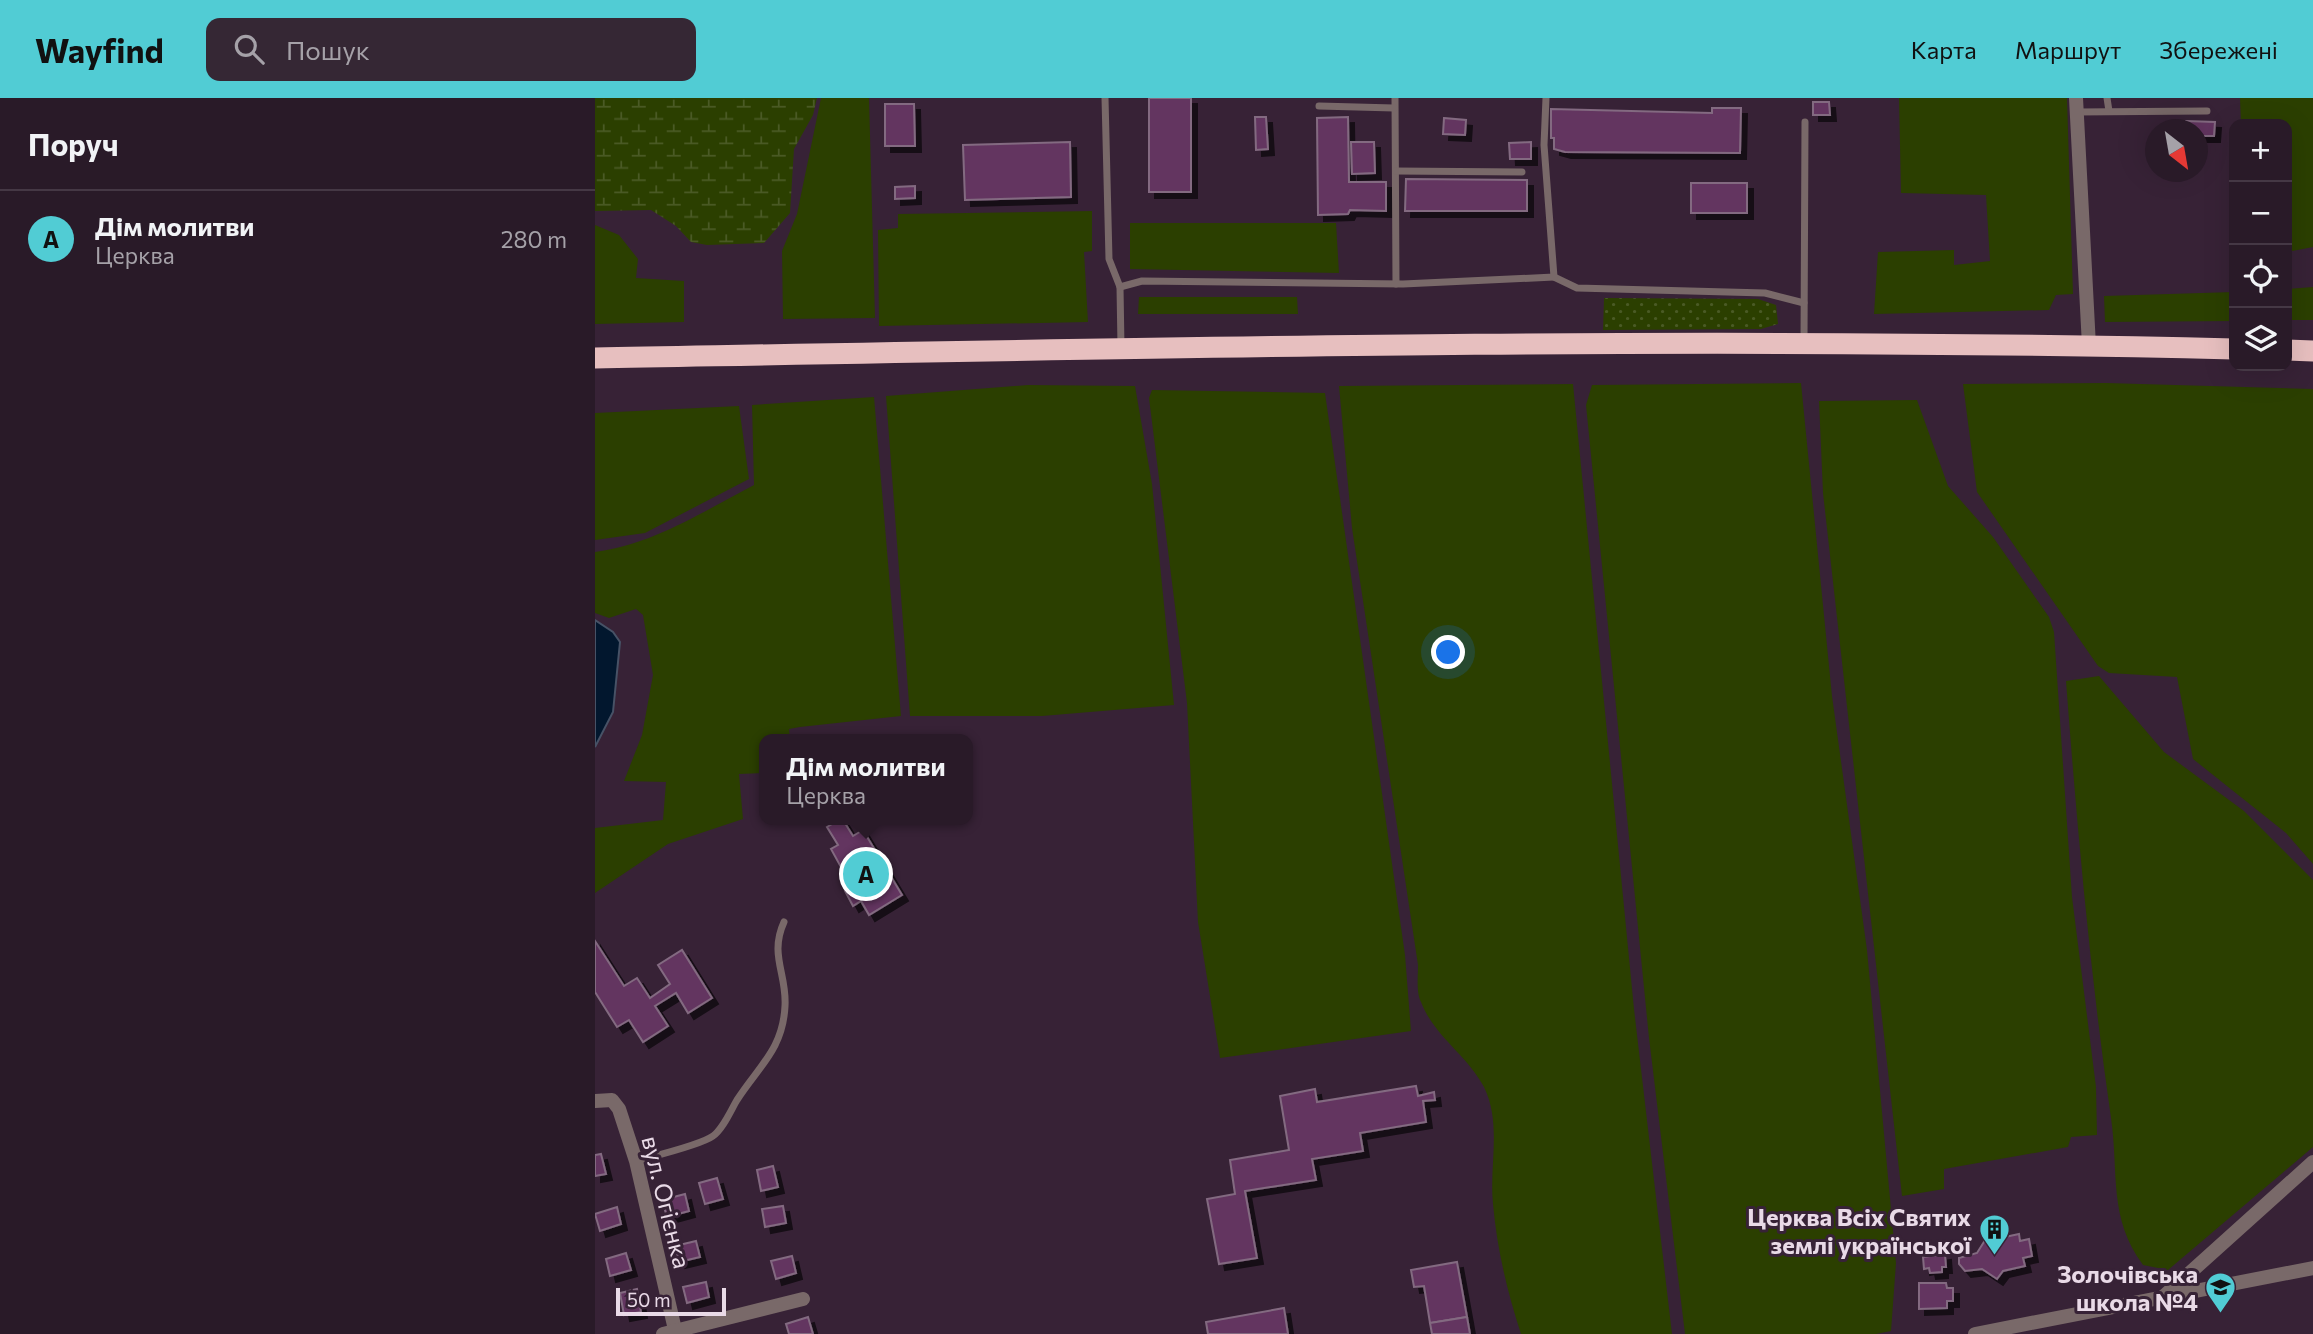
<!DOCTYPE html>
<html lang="uk">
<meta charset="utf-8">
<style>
:root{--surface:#291a28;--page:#352734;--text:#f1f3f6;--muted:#a5a1a8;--line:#453845;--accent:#51ccd4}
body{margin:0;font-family:Commissioner,sans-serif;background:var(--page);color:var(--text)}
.controls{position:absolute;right:21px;top:21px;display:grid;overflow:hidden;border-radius:14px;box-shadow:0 7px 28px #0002}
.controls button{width:63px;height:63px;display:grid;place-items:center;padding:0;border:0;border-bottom:2px solid var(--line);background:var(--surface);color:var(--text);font:35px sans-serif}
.compass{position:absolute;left:1550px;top:21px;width:63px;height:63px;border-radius:50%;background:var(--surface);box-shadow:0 7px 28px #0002;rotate:149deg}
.scale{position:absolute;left:21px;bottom:18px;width:110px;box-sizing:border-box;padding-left:7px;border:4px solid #e9dae7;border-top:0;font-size:19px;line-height:24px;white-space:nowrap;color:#e9dae7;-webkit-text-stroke:5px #372236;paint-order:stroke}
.you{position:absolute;left:854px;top:555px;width:24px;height:24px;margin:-18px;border:5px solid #fff;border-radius:50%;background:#1a73e8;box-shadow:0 0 0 10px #1a73e833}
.badge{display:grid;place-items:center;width:46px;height:46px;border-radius:50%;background:var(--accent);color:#111;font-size:23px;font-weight:700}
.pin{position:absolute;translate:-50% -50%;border:4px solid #fff;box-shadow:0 2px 7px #0006}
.popup{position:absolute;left:164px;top:636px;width:214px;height:91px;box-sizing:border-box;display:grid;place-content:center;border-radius:14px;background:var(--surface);filter:drop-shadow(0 2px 5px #0005);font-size:23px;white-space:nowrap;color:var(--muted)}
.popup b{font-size:26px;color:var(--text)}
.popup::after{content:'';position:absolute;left:50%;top:100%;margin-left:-14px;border:14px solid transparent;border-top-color:var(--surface)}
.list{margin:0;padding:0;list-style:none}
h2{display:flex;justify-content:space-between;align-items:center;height:91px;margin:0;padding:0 28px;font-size:30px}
h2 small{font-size:23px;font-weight:400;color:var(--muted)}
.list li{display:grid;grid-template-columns:46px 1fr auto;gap:21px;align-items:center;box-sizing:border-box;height:98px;padding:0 28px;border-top:2px solid var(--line)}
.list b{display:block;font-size:26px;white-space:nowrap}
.list p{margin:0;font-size:23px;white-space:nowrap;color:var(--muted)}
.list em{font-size:23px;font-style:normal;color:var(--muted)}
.icon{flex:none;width:38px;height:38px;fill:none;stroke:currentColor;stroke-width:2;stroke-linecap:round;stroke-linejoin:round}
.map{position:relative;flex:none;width:1718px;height:1236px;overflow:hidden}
header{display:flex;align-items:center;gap:42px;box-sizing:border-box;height:98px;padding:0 35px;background:var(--accent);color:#111}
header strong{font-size:33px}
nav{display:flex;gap:38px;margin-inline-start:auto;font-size:24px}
.search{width:490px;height:63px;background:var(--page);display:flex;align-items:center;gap:18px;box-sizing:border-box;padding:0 24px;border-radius:14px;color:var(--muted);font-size:26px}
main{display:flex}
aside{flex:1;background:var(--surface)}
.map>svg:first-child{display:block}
.grass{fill:url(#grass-dots)}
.wetland{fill:url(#wetland-marsh)}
.garden{fill:#2b3f00}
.water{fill:#02172e;stroke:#475266;stroke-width:2}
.building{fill:#633660;stroke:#836a81;stroke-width:2;filter:url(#shadow)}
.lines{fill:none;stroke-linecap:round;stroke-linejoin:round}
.lane{stroke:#796969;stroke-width:7}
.street{stroke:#796969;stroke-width:14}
.highway{stroke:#e7bfbf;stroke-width:21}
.labels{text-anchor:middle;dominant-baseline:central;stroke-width:6;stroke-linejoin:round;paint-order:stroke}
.street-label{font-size:24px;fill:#e9dae7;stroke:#372236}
.poi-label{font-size:24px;font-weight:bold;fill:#e9dae7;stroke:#372236;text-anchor:end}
</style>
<header>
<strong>Wayfind</strong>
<div class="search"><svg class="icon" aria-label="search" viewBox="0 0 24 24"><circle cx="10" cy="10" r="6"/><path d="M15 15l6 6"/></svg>Пошук</div>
<nav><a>Карта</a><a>Маршрут</a><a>Збережені</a></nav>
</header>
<main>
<aside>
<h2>Поруч<small></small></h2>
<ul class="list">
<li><span class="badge">A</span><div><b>Дім молитви</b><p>Церква</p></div><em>280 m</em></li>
</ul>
</aside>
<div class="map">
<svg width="1718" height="1236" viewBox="0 0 1718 1236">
<defs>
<pattern id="grass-dots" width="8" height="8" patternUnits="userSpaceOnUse" patternTransform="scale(1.75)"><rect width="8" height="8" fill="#2b3f00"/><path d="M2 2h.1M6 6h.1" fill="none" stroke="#4a5a25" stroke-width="1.8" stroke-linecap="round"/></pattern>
<pattern id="wetland-marsh" width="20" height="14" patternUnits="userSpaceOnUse" patternTransform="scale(1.75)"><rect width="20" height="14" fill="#2b3f00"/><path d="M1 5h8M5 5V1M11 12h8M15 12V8" fill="none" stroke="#4a5a25"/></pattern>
<filter id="shadow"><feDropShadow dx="6" dy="6" stdDeviation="0" flood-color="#0009"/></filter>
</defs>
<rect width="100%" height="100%" fill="#372236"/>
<polygon class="grass" points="1009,200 1163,201 1181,207 1183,226 1166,231 1008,232"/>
<polygon class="wetland" points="0,0 222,0 218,17 199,51 195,115 169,145 112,147 96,144 81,128 56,112 0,113"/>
<g class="garden">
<polygon points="226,0 274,0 280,220 188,221 187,153 202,116"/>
<polygon points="1304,0 1472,0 1478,196 1461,197 1454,212 1279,216 1283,154 1359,152 1359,167 1395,163 1391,97 1306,95"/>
<polygon points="1645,0 1718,0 1718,149 1692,154 1692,26 1646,26"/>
<polygon points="497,113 497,153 489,154 493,224 284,228 283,132 303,130 303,116"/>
<polygon points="535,125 741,125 744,175 535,171"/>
<polygon points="0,127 24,137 43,161 41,180 89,183 89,224 0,226"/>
<polygon points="1718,189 1718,222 1692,222 1692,191"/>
<polygon points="1639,194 1639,223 1510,224 1509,198"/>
<polygon points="544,199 702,199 703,216 543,216"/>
<polygon points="1206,285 1237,598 1272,852 1301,1165 1296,1233 1281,1236 1090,1236 1054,940 991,307 997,287"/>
<polygon points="1511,285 1718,291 1718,766 1691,735 1598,661 1582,579 1514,575 1503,568 1382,394 1368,286"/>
<path d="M978 286 1039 911 1077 1236H926C912 1193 902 1151 898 1106 894 1067 907 1026 889 989 872 957 839 938 826 904 821 894 823 878 823 867L757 430 744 288Z"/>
<polygon points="433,287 540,288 557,386 579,607 447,618 315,618 291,298"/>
<polygon points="557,292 730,295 810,857 816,933 625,960 603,824 592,605 554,300"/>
<path d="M279 299 306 618 205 629 194 631 195 641H170L169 675 144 676 148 721 73 746 0 795V730L68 722 71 684 29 683 47 637 58 577 48 517 41 511 14 520 0 515V454C59 446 107 414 159 387L157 307Z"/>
<polygon points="1322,302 1353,388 1398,439 1454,519 1459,534 1477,799 1501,989 1502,1037 1476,1039 1473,1049 1349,1071 1349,1091 1307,1098 1228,395 1224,303"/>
<polygon points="144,308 154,381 50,435 0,442 0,315"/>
<path d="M1504 578 1569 654 1649 713 1718 782V1049L1573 1172 1548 1167C1513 1119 1524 1076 1516 1020 1495 875 1482 729 1471 583Z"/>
</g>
<polygon class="water" points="0,522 18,534 25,544 18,614 0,649"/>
<g class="building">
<rect x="554" y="0" width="42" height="94"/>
<polygon points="1218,4 1234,4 1235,17 1218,17"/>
<polygon points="290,6 319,6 320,48 290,48"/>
<polygon points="1117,10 1146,10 1145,55 970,54 959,51 959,40 956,40 956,11 1117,15"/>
<polygon points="660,19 671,19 673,51 661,52"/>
<polygon points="753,19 754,84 791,84 791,113 755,112 753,116 723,117 722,20"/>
<polygon points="849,20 871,22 870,37 848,36"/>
<polygon points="1591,23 1620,24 1619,38 1602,38 1602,32 1590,32"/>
<polygon points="475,44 476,99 370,102 368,47"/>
<polygon points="756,44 779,44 780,75 757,76"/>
<polygon points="936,44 936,61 915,61 914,45"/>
<polygon points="811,81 932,82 932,113 810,113"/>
<rect x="1096" y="85" width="56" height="30"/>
<polygon points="320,88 320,100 300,101 300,89"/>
<polygon points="244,722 248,722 258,738 268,732 307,797 274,817 266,803 258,808 250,793 257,789 236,751 243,747 232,729"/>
<polygon points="0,843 29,888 42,880 55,900 75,886 63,867 87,852 117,900 93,915 81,895 60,908 73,928 48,944 34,922 22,929 0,894"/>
<polygon points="821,988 823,998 839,994 840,1002 828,1003 831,1024 765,1035 768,1053 717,1061 721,1082 650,1093 662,1160 624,1166 612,1101 640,1096 635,1062 694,1052 685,998 720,991 722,1004"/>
<polygon points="6,1056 11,1076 0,1078 0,1057"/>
<polygon points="178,1068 183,1089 166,1093 162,1072"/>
<polygon points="122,1080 128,1101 110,1106 104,1085"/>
<polygon points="90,1096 94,1113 72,1119 67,1102"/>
<polygon points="188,1108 191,1125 170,1129 167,1111"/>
<polygon points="22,1109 26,1126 5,1133 0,1116"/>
<polygon points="1394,1136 1401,1141 1424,1136 1425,1143 1434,1141 1437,1158 1428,1160 1430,1168 1408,1173 1402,1181 1387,1171 1370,1173 1364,1166 1364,1160 1382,1155"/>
<polygon points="101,1143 105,1159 84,1164 80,1148"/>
<polygon points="31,1155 36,1172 15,1178 11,1161"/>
<polygon points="1350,1156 1351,1169 1347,1169 1347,1174 1335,1175 1334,1170 1329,1171 1328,1159"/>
<polygon points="197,1158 201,1175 181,1181 176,1163"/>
<polygon points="862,1164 872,1219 835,1225 829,1188 819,1189 816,1172"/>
<polygon points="111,1184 114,1199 92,1205 88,1189"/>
<polygon points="1324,1185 1351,1185 1352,1190 1358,1190 1358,1203 1352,1203 1352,1210 1324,1211"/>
<polygon points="42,1191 46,1214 29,1217 25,1195"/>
<polygon points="689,1210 693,1236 613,1236 611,1224"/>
<polygon points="213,1219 218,1236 194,1236 191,1226"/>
<polygon points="872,1219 875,1236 837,1236 835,1225"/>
</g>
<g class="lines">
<g class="lane">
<polyline points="510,0 514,161 525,189 526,249"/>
<polyline points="800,0 801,186"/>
<polyline points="1512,0 1514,13"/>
<polyline points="724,8 799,10"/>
<polyline points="1482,14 1612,13"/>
<polyline points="801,73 927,74"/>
<polyline points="959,179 982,190 1170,195 1209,205"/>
<polyline points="525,189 547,183 808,186 959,179 949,47 951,0"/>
<polyline points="1209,244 1210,24"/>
<path d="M41 1063C59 1058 106 1047 118 1038 128 1031 136 1012 142 1002 164 968 188 951 190 908 192 876 174 857 189 824"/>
</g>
<g class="street">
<polyline points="1481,0 1494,248"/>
<polyline points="0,1003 17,1002 24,1011 41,1063 81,1236"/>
<polyline points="1568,1199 1718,1064"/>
<polyline points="68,1236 208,1201"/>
<polyline points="1380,1236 1718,1170"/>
</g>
<g class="highway">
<polyline points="1692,252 1718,253"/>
<path d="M0 260C546 250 1093 238 1639 251"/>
</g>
</g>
<defs>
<symbol id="building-pin" viewBox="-11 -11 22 30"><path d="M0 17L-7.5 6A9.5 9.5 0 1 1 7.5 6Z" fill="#51ccd4" stroke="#372236"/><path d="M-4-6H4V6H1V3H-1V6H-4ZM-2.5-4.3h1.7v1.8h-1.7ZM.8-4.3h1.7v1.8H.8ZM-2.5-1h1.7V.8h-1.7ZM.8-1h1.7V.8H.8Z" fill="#111"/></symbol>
<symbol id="school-pin" viewBox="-11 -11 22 30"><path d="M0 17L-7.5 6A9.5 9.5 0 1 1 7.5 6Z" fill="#51ccd4" stroke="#372236"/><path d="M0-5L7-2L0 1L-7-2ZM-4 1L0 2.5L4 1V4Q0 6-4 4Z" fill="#111"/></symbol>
</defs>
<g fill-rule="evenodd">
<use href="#building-pin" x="1382" y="1114" width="35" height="47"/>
<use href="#school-pin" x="1608" y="1172" width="35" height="47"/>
</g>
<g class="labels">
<g class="street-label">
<text transform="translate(72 1104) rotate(76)">вул. Огієнка</text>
</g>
<g class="poi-label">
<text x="1376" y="1118">Церква Всіх Святих<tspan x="1376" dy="28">землі української</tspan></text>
<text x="1603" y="1175">Золочівська<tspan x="1603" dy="28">школа №4</tspan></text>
</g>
</g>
</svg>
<div class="controls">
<button>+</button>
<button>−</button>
<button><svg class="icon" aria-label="locate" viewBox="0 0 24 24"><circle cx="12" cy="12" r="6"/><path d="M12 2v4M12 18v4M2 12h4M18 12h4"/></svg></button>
<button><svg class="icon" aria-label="layers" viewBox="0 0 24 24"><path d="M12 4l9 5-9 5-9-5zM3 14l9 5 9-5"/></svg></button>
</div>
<svg class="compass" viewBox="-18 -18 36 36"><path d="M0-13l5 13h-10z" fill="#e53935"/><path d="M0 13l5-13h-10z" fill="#a5a1a8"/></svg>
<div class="scale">50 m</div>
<div class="you"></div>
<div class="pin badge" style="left:271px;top:776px">A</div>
<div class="popup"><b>Дім молитви</b>Церква</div>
</div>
</main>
